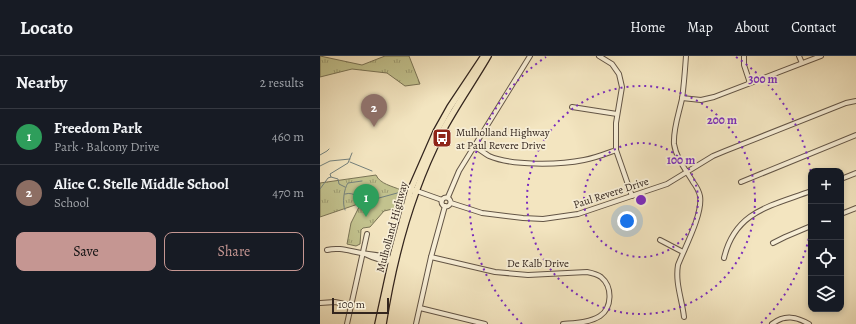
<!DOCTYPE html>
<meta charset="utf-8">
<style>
:root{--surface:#171b24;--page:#242831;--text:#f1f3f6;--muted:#9ea1a6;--line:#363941;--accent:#c59692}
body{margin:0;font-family:Alegreya,serif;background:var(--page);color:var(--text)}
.controls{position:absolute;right:12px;bottom:12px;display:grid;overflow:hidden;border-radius:8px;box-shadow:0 2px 6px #0003}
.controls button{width:36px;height:36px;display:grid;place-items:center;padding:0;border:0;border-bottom:1px solid var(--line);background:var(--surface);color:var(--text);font:20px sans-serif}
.scale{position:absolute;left:12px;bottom:10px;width:57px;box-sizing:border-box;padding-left:4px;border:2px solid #33251e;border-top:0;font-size:11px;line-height:14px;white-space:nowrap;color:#33251e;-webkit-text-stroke:3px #f7eed6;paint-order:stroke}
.you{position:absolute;left:307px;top:165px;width:14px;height:14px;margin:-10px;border:3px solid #fff;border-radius:50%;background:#1a73e8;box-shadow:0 0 0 6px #1a73e833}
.badge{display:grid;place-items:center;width:26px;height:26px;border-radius:50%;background:var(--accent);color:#fff;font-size:13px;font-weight:700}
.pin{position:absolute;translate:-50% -33px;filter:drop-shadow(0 1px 2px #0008)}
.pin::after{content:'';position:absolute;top:21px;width:14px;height:12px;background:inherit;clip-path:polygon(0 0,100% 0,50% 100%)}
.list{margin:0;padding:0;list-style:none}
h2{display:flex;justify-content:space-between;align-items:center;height:52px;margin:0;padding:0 16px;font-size:17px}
h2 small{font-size:13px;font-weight:400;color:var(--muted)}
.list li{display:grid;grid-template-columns:26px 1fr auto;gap:12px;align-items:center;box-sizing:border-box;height:56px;padding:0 16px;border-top:1px solid var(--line)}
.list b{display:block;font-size:15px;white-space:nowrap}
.list p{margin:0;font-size:13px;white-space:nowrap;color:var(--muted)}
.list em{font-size:13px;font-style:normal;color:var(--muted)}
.actions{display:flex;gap:8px;padding:12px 16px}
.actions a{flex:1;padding:9px 0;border:1px solid var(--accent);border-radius:8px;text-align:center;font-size:14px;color:var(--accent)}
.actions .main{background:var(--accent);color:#111}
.icon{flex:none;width:22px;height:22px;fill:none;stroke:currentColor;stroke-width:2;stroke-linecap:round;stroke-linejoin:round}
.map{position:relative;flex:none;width:536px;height:268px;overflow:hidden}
header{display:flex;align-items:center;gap:24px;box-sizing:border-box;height:56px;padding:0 20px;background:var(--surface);border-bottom:1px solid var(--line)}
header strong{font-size:19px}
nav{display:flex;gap:22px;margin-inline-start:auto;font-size:14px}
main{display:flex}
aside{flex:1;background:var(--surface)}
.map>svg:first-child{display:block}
.grass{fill:url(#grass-tufts);stroke:#7a7456}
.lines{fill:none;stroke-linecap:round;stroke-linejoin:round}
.stream{stroke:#73807c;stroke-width:1}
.minor-casing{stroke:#635546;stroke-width:6}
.major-casing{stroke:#33251e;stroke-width:8}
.minor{stroke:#f7eed6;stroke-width:4}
.major{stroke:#f3e5c0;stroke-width:5.5}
.ring{fill:none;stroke:#7b2cbf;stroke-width:2;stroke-dasharray:2 4}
.labels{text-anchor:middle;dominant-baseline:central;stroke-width:3.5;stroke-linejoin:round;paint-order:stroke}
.poi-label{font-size:11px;fill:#33251e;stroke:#f7eed6;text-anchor:start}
.street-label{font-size:11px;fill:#33251e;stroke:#f7eed6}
.centre{fill:#7b2cbf;stroke:#f7eed6;stroke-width:2}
.ring-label{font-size:12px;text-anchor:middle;font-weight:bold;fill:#7b2cbf;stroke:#f7eed6;stroke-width:3.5;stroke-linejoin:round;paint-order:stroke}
</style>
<header>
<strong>Locato</strong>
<nav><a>Home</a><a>Map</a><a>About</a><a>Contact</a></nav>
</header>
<main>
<aside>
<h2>Nearby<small>2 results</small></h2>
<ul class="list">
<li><span class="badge" style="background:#2e9e5b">1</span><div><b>Freedom Park</b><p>Park · Balcony Drive</p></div><em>460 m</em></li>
<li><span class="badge" style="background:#8d6e63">2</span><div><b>Alice C. Stelle Middle School</b><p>School</p></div><em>470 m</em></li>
</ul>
<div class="actions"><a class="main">Save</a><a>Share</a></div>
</aside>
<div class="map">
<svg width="536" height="268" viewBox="0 0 536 268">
<defs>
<pattern id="grass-tufts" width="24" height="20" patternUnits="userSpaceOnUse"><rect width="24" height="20" fill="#c2c28e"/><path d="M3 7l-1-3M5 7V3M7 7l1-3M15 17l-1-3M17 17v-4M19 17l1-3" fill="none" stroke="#9e9d73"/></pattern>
</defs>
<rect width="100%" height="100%" fill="#f3e5c0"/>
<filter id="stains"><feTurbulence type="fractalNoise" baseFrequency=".005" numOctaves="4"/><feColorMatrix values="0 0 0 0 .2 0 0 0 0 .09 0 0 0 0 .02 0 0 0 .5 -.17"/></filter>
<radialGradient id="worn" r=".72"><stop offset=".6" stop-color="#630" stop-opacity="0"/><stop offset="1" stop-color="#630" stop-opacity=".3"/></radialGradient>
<g class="grass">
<polygon points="0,0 42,9 65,0 89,0 100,28 85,30 67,17 32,13 0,21"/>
<path d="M56 119C60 128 72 130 81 134V140L77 152 64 155 50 171 43 172 41 174 40 188 36 190 27 188 31 167 41 147 0 161V127Z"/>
</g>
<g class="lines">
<g class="stream">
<polyline points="0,99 7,95 9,93"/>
<polyline points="30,106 52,115"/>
<polyline points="0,110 10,105 30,103"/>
<polyline points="11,121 18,123 19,128 25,131"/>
<polyline points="0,133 8,122 11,121 10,118 28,107 32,97"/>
<path d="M25 138C35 135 39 144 48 145L81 136"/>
<path d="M25 154C22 148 24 132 28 127L42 125"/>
</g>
<defs>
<g id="minor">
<polyline points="279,0 292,8 299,18 302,31 296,67 296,94 312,140"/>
<polyline points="424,0 424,9 430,27"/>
<polyline points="479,0 482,7"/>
<polyline points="362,42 381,44 394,41 501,0"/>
<polyline points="252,51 297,58"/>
<path d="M154 90C159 93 164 97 169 100 192 110 239 109 264 104 275 102 285 98 296 94"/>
<polyline points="521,123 536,117"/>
<polyline points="421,126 536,79"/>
<polyline points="94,134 122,144"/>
<polyline points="128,141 139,115 210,0"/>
<circle cx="126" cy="146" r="4.5"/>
<polyline points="131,147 162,157 203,162 223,163 258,158 347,128 393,100 405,95 526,47 536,45"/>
<polyline points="521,158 536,152"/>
<polyline points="340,184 363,196"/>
<polyline points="453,187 465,181 491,170"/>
<path d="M7 194C19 191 29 195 41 197 52 199 62 198 72 204"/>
<path d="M45 198C53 202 62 205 71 205"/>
<path d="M111 201 175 216 208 219 267 216C272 217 277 218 281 221 293 231 292 252 280 260 269 267 254 267 243 268"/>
<path d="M404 202C415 155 451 150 491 135"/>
<polyline points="0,247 15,246 30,249"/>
<polyline points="100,252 165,268"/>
<path d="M364 261C362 243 355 227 358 209 365 191 383 158 380 140 379 135 376 130 373 126 366 114 356 102 354 88 353 73 359 57 362 43 364 29 365 14 366 0"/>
<polyline points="27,268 47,178"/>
<polyline points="96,268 111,201 125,150"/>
<path d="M452 268C465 258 477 261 489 268"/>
</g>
<g id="major">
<polyline points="58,268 72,204 91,133 116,76 130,51 164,0"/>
<path d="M63 268C73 204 91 136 121 78 135 51 153 26 168 0"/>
</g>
</defs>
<use href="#minor" class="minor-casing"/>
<use href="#major" class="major-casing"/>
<use href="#minor" class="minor"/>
<use href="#major" class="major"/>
</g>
<g class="ring">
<circle cx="321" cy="144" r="57"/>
<circle cx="321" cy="144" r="114"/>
<path d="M491 171A172 172 0 0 1 440 268M202 268A172 172 0 0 1 226 1M416 1A172 172 0 0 1 491 117"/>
</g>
<defs>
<symbol id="bus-square" viewBox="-11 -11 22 22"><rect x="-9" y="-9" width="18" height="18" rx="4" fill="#8f2418" stroke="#f7eed6"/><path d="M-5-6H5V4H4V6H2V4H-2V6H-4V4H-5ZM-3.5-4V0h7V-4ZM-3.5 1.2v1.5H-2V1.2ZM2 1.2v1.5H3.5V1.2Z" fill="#fff"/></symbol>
</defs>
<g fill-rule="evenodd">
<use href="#bus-square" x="111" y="71" width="22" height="22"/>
</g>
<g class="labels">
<g class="poi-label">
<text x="136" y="76">Mulholland Highway<tspan x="136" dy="13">at Paul Revere Drive</tspan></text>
</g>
<g class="street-label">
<text transform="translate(291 137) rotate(-18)">Paul Revere Drive</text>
<text transform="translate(72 171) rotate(-75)">Mulholland Highway</text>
<text x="218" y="207">De Kalb Drive</text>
</g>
</g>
<circle cx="321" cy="144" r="6" class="centre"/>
<g class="ring-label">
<text x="443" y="27">300 m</text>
<text x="402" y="68">200 m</text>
<text x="361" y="108">100 m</text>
</g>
<rect width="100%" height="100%" filter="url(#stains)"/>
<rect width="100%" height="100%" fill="url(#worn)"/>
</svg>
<div class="controls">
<button>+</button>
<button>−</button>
<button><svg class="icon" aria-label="locate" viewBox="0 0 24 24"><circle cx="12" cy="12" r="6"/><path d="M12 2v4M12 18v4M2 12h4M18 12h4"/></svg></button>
<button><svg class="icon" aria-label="layers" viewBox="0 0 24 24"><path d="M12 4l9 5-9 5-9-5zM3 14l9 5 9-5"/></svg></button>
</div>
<div class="scale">100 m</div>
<div class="you"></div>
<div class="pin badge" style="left:46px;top:161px;background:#2e9e5b">1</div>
<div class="pin badge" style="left:54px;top:71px;background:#8d6e63">2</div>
</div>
</main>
